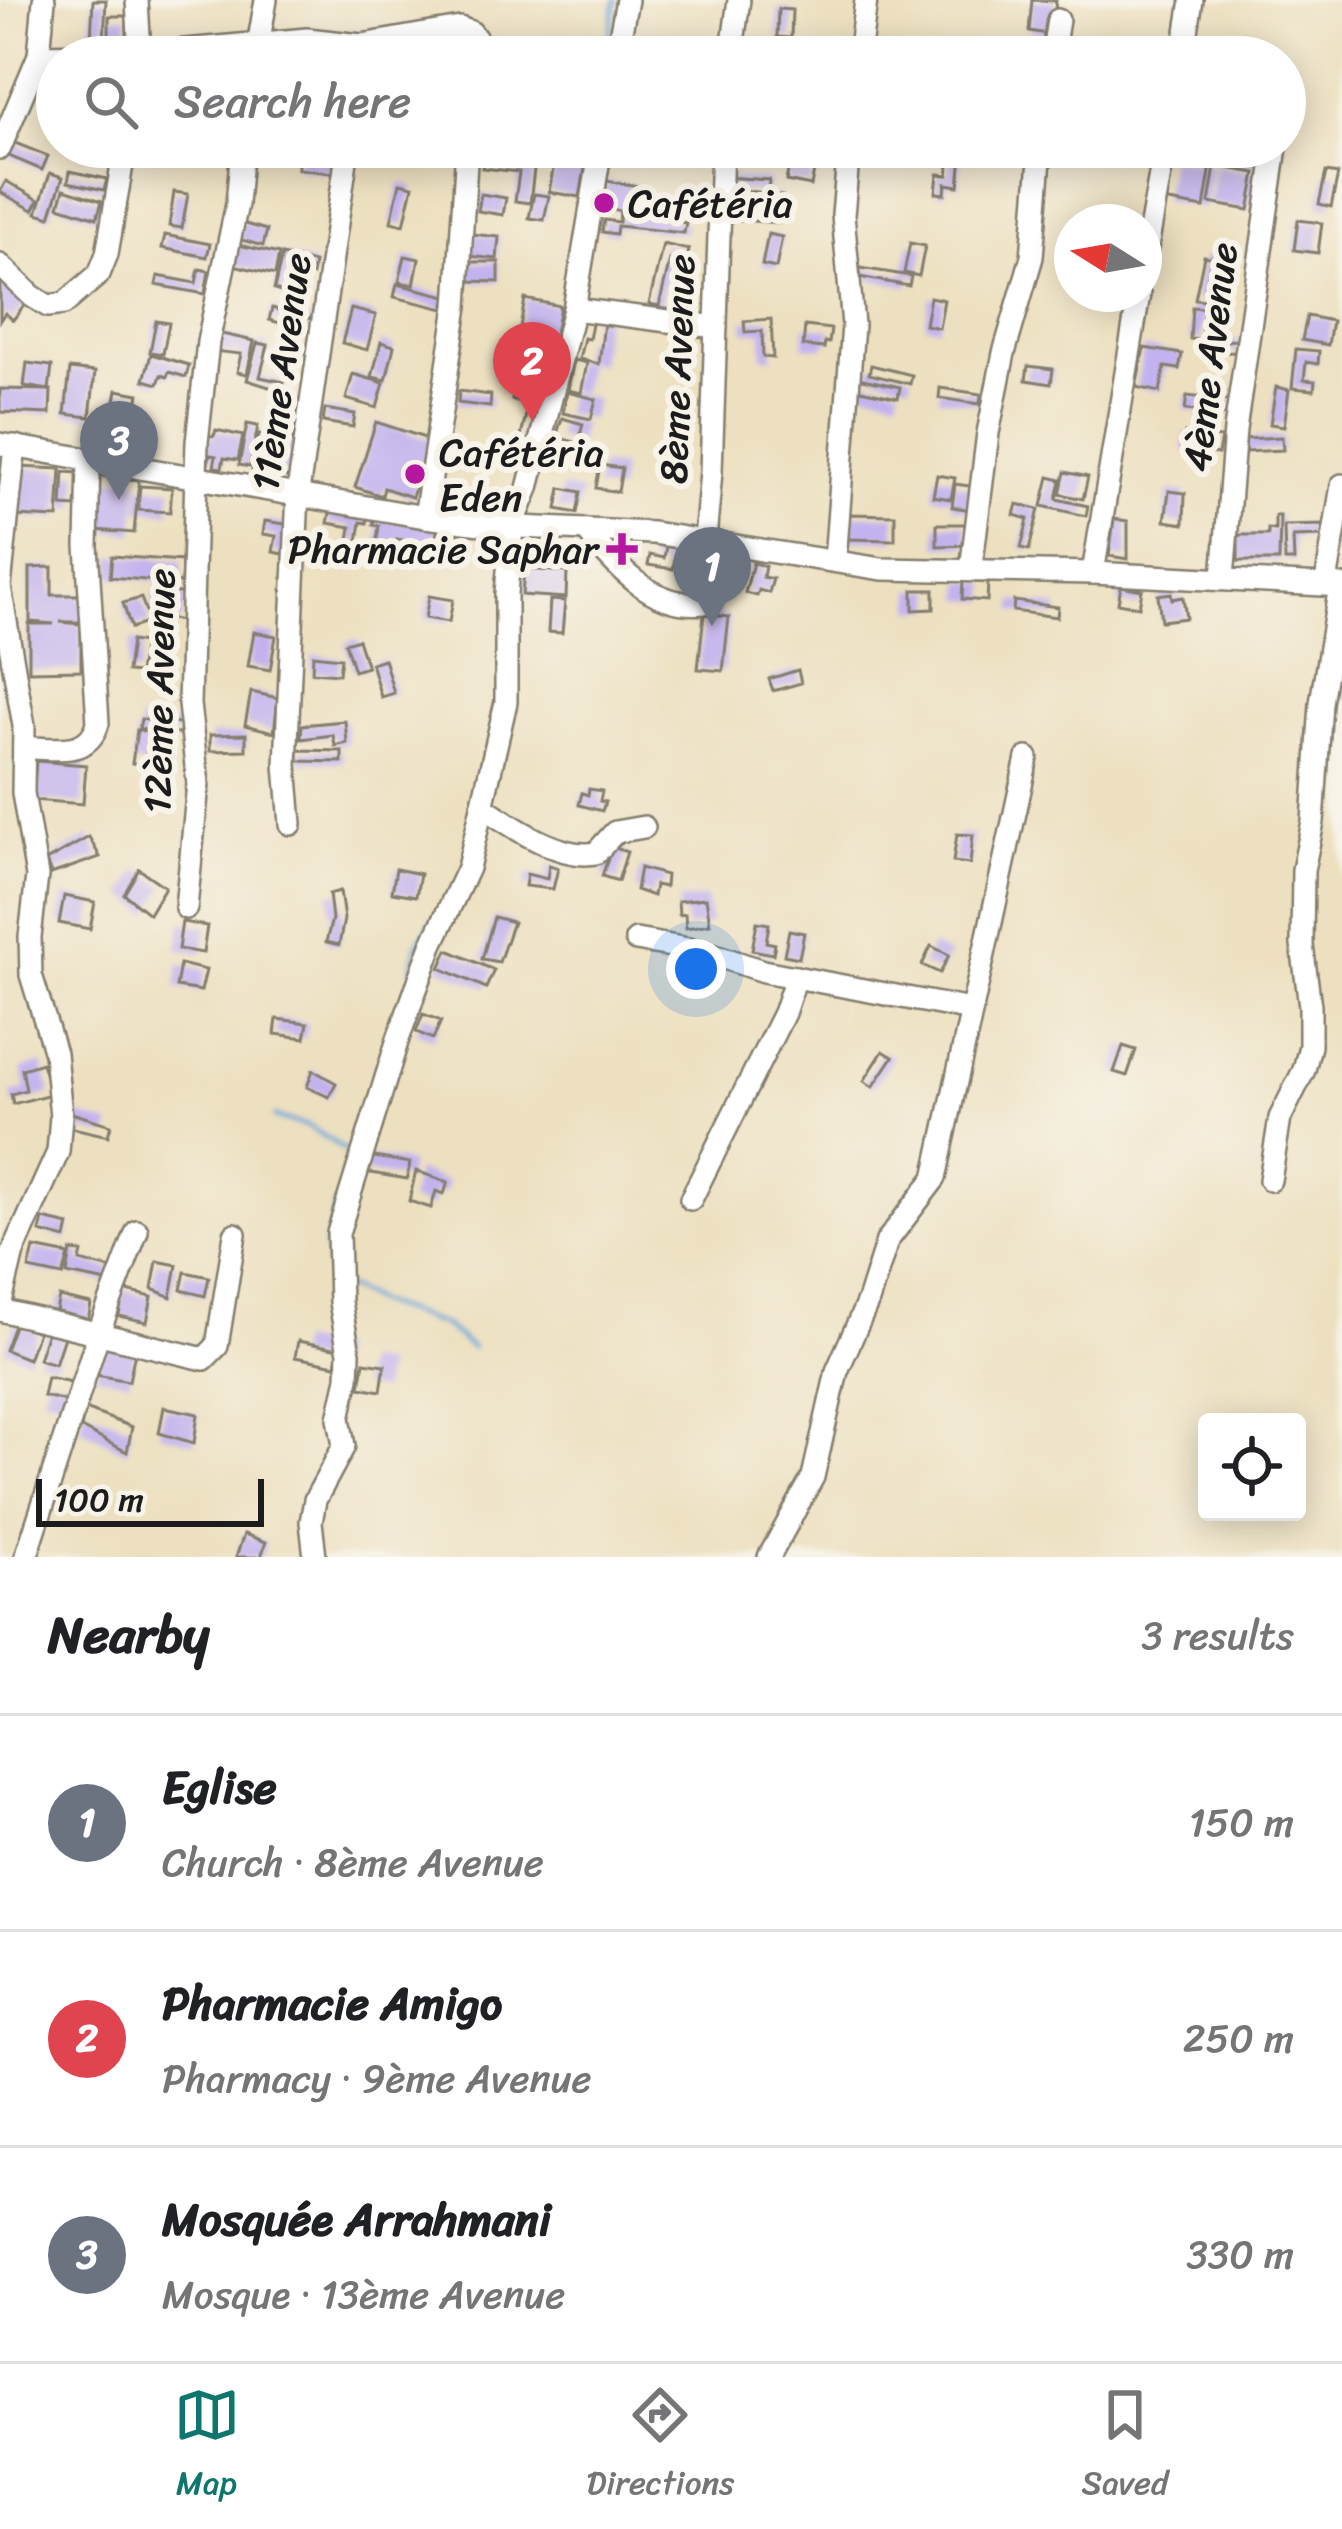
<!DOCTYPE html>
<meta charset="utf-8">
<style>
:root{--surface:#fff;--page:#f6f6f6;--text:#202124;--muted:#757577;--line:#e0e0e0;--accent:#0f766e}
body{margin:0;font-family:Sriracha,sans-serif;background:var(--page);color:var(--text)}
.controls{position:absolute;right:36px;bottom:36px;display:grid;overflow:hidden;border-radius:12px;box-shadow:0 6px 30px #0003}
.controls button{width:108px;height:108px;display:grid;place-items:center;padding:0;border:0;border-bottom:3px solid var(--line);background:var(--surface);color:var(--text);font:60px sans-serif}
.compass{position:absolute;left:1054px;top:204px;width:108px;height:108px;border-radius:50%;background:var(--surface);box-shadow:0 6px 30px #0003;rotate:281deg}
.scale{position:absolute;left:36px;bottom:30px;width:228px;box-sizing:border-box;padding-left:12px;border:6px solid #1c1c1c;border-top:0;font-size:33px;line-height:42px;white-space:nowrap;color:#1c1c1c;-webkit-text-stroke:9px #f7f3e8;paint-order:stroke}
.you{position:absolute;left:696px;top:969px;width:42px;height:42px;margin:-30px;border:9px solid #fff;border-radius:50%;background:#1a73e8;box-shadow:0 0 0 18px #1a73e833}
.badge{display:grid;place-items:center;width:78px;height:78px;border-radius:50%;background:var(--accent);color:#fff;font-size:39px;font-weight:700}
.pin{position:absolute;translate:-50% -99px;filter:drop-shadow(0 3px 6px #0008)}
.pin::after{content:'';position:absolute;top:63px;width:42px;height:36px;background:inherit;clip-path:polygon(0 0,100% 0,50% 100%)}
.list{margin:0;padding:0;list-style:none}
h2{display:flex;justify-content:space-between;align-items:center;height:156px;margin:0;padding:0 48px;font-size:51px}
h2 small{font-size:39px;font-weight:400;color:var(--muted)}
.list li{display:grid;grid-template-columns:78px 1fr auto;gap:36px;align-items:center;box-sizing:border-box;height:216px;padding:0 48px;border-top:3px solid var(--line)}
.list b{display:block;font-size:45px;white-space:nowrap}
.list p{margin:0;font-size:39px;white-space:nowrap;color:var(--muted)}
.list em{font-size:39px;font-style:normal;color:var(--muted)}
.icon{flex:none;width:66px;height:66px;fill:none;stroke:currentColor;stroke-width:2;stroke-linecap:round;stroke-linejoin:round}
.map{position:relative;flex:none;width:1342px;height:1557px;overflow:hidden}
.search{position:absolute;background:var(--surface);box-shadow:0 6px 30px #0003;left:36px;right:36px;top:36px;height:132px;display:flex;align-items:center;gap:30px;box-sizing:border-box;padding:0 42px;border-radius:66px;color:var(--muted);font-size:45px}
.sheet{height:804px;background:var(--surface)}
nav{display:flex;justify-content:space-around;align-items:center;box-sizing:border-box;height:168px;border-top:3px solid var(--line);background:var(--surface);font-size:33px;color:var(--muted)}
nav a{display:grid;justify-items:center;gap:6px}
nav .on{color:var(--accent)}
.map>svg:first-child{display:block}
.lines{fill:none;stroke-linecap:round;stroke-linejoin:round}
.stream{stroke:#67a7da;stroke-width:4.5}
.building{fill:#c2b2ee}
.minor-casing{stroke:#847e6e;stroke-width:26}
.minor{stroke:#fff;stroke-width:21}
.poi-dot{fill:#b5179e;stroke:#f7f3e8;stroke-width:4.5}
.labels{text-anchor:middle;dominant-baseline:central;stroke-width:12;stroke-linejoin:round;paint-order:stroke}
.poi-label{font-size:39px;fill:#1c1c1c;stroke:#f7f3e8;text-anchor:start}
.street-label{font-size:39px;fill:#1c1c1c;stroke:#f7f3e8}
</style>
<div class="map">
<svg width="1342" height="1557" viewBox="0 0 1342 1557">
<rect width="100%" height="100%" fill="#f7f3e8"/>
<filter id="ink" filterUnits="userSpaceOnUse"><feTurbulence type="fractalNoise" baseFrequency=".00833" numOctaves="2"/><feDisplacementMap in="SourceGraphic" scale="24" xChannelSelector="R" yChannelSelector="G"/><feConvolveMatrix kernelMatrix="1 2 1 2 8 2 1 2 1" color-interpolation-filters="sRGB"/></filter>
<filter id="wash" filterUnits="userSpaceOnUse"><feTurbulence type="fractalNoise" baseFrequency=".004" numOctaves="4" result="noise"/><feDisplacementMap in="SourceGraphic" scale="48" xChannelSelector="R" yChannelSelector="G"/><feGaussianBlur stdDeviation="2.7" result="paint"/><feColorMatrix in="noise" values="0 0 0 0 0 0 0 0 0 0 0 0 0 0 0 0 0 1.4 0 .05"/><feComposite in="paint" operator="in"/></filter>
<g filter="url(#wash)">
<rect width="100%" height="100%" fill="#ede0c0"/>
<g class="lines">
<g class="stream">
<polyline points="606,57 616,0"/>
<polyline points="77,447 166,462"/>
<polyline points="412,969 417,945 433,920"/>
<polyline points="274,1117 310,1127 352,1155"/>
<polyline points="331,1220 341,1191"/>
<polyline points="329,1231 325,1246 330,1273"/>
<polyline points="347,1288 378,1303 443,1325 472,1348"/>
</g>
</g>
<g id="blocks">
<g class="building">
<polygon points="93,0 106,0 104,41 91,41"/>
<polygon points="1032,0 1056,1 1052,35 1029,31"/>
<polygon points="778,9 792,10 791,38 777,37"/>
<rect x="109" y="16" width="18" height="23"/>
<polygon points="10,141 48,156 42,170 4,154"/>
<polygon points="298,147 312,147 311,161 340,164 339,174 298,169"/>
<polygon points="1215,147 1257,147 1252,168 1212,159"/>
<polygon points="484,154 535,161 530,203 515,201 519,172 482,168"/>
<polygon points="950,155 962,156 959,186 946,184 945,194 936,193 938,174 948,175"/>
<polygon points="555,158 586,163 580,197 549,192"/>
<polygon points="1170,158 1211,165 1204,208 1163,201"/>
<polygon points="789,166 814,171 811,186 786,181"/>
<polygon points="1215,166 1256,173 1249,210 1209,203"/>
<polygon points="70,171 107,179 104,190 68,182"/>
<polygon points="1326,172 1338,174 1331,207 1319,204"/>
<polygon points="50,173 63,177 50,217 37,213"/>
<polygon points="724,177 769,180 768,193 723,189"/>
<polygon points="6,181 39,200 33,210 0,192"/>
<polygon points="607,181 639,186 636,204 653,207 651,217 686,223 684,233 617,226 616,234 602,232 604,220 619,222 620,211 602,206"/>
<polygon points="400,183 413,186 404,225 391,222"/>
<polygon points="64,189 102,201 97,218 59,206"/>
<polygon points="174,192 188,194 182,228 169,226"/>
<polygon points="481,194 506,198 503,215 478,211"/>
<polygon points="534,194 549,196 544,220 529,218"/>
<polygon points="760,194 782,196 779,223 766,222 768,208 759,207"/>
<polygon points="728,208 764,210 763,222 727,219"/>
<polygon points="1298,220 1322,223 1318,253 1294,250"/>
<polygon points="242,223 267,230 263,246 238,239"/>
<polygon points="472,234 499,237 497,259 469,256"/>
<polygon points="768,234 782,237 776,268 762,265"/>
<polygon points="165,235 210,244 207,257 162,248"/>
<polygon points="910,243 925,246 919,276 904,273"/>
<polygon points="234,244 279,254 275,275 229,264"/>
<polygon points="663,244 689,250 686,264 670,260 659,306 649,304"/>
<polygon points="282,255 314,263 312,275 289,269 284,293 274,290"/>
<polygon points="405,256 419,259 414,285 399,282"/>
<polygon points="1204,256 1215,258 1214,268 1210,267 1205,300 1195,299"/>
<polygon points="469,262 499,262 499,282 469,281"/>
<polygon points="860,268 911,276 909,286 859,277"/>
<polygon points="199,269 209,271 205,294 156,285 158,276 196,283"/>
<polygon points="0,271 28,300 13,320 5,313 0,320"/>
<polygon points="397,284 447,296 444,309 394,297"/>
<polygon points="930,297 944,300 939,328 925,325"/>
<polygon points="525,299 560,306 552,350 517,344"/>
<polygon points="1192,307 1204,308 1201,340 1190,339"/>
<polygon points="272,308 315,320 312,332 269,320"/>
<polygon points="351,309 376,315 367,350 342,343"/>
<polygon points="594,314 605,316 599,364 579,359 584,338 589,339"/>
<polygon points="1307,316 1332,321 1328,345 1302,340"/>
<polygon points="771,319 773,358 763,357 762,331 745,332 744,321"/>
<polygon points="156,321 169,323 163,354 150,352"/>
<polygon points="805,326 831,329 829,343 825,342 824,348 803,346"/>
<polygon points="217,333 254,341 247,374 237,372 241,354 212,351"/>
<polygon points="1237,340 1237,352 1202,353 1202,342"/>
<polygon points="381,342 394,346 386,380 372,377"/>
<polygon points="257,343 268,345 260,377 284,382 282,391 247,380"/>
<polygon points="1144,348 1182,354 1179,369 1165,367 1160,392 1136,387"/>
<polygon points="1296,349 1319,351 1318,364 1306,362 1304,380 1315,381 1314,390 1292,388"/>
<polygon points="151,354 189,365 186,377 169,372 167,377 161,375 158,384 144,380"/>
<polygon points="574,360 587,363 581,393 568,390"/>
<polygon points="27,363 52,366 49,390 24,386"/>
<polygon points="871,365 912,375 910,384 869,374"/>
<polygon points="1028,366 1053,369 1051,384 1026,380"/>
<polygon points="70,369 95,372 90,417 65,414"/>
<polygon points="353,374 384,383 377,408 346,399"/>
<polygon points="517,376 547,383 542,407 512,400"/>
<polygon points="853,377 900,387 898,398 851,388"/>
<polygon points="1276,387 1289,390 1284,426 1270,424"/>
<polygon points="940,388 981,394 980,404 939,398"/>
<polygon points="0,389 51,390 50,414 0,412"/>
<polygon points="117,390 139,394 133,426 111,422"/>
<polygon points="459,391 491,395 490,407 458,403"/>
<polygon points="567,392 596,399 591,419 563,413"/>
<polygon points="1187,396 1230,401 1229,415 1185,410"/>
<polygon points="284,397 301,401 291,438 274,434"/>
<polygon points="528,406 540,409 530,451 518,449"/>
<polygon points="325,409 355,414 353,427 323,422"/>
<polygon points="562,418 583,424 578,443 556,437"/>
<polygon points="376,422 431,440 412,497 384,488 382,496 355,487"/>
<polygon points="247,424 258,426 250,467 239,465"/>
<polygon points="216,430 243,436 238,460 224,458 222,468 214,467 216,456 210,455 208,463 198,462 203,435 214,436"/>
<polygon points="1185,433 1221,438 1218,454 1183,449"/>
<polygon points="259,434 299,441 292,478 252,471"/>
<polygon points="1282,437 1283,450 1245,452 1245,439"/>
<polygon points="600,465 622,468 618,492 596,488"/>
<polygon points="18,467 61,469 58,518 15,516"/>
<polygon points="64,472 79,473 76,507 62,506"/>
<polygon points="1065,472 1088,477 1083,499 1060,494"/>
<polygon points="937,475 955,478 951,499 933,496"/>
<polygon points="100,476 139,480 134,533 95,530"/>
<polygon points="1049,477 1061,480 1057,499 1088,506 1086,516 1042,506"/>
<polygon points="955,484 976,487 972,510 952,507"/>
<polygon points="140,486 172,488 170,512 138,510"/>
<polygon points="561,488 581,492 577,513 557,509"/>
<polygon points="1169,491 1185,493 1184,524 1165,521"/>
<polygon points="1017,504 1039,509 1029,550 1021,548 1028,519 1014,515"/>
<polygon points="331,509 368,514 367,523 361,522 358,541 349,540 351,527 328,523"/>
<polygon points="847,514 895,515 895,540 846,539"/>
<polygon points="375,515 438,527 433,553 421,551 420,560 403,558 406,541 397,539 393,561 347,553 349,542 376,546 379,526 373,525"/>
<polygon points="1275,516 1280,516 1279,561 1238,561 1238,535 1268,535 1268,529 1275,530"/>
<polygon points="1114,519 1128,521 1128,559 1109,556"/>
<polygon points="265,521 292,525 289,555 273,552 276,536 263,534"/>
<polygon points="937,524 966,524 967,545 937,546"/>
<polygon points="1323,525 1324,536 1293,537 1294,561 1285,561 1284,526"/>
<polygon points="441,533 467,537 464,558 438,554"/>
<polygon points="666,546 677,548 673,569 648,565 650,555 664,558"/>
<polygon points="684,551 704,553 701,581 681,578"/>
<polygon points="112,556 182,561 181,583 110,577"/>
<polygon points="753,563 765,566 763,577 773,579 769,593 759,590 757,596 745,593"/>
<polygon points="52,567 52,595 82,595 82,622 60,622 81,624 81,670 29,671 29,624 54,624 30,622 30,568"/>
<polygon points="524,569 567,572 566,598 522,595"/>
<polygon points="963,581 988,583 987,601 962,599"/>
<polygon points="1121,586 1142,590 1139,607 1118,603"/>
<polygon points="155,590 187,594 181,621 151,615"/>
<polygon points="913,590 934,590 934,609 913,610"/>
<polygon points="1171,593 1172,599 1183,597 1186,618 1161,621 1158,595"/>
<polygon points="429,596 453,600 449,622 425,618"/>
<polygon points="141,598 150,622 131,628 123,603"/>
<polygon points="550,600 565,601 562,633 548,632"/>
<polygon points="1014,601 1058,607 1057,617 1013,611"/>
<polygon points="704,614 729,617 723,671 698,669"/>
<polygon points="254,632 276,636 270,670 248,666"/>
<polygon points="358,639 367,667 354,671 345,643"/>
<polygon points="131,641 144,643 139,673 127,672"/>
<polygon points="313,655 341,658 339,674 312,672"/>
<polygon points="384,659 394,693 381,697 371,663"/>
<polygon points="798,670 801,683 773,691 769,679"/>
<polygon points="251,692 278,698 274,732 245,725"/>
<polygon points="141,719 181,724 180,734 139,729"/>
<polygon points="345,721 347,743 335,746 333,735 301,739 302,725"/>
<polygon points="137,730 165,734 164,744 148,742 145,765 132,763"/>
<polygon points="246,734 246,750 210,751 210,735"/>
<polygon points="298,750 342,751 342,762 298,761"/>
<polygon points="36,761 86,765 83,804 33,800"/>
<polygon points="589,789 602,791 600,801 605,802 602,811 579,805 582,793 588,795"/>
<polygon points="957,834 973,835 970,864 953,862"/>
<polygon points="89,837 100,857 51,874 46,861"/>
<polygon points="612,847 627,852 618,881 602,876"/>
<polygon points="549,865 558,868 553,889 525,886 527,874 547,879"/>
<polygon points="640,868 666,875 665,887 655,885 653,896 636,890"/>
<polygon points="139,869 165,887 149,914 124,894"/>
<polygon points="396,869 420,874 416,896 392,892"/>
<polygon points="340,891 344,919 339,945 326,942 332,919 329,894"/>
<polygon points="64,896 95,902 90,929 59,923"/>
<polygon points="706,898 710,924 686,928 685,914 679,915 678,901"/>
<polygon points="494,917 513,922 499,962 482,959"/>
<polygon points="182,922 207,926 203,953 178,949"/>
<polygon points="757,922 769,924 766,942 775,944 773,954 752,950"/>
<polygon points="789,930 804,933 799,958 784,955"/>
<polygon points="931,946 949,955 940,973 922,965"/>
<polygon points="448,950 494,970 486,988 440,968"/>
<polygon points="180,964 206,970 201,991 176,987"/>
<polygon points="423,1014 441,1021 433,1039 416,1032"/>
<polygon points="277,1019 308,1023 305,1038 275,1034"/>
<polygon points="1123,1046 1136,1050 1127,1076 1114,1072"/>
<polygon points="883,1051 893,1057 873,1087 864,1081"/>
<polygon points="42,1063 51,1094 13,1104 11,1094 26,1090 22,1069"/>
<polygon points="313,1070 336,1083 329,1097 307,1087"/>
<polygon points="68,1112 111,1125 108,1136 64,1126"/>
<polygon points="368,1156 410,1163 407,1179 365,1172"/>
<polygon points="416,1171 448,1182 444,1194 436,1191 431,1208 409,1201"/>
<polygon points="43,1219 69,1225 66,1239 40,1232"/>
<polygon points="34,1248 69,1255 63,1276 29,1269"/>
<polygon points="71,1251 82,1252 80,1261 111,1269 113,1283 67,1274"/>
<polygon points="157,1261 177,1265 171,1297 152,1289"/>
<polygon points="185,1272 209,1277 205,1296 181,1290"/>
<polygon points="123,1290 152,1297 147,1322 119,1316"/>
<polygon points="59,1297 91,1304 87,1327 54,1320"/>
<polygon points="15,1323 38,1332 28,1359 5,1350"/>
<polygon points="47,1332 64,1337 55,1364 38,1359"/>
<polygon points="298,1341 339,1349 336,1365 295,1357"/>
<polygon points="102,1345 135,1352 129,1381 96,1375"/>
<polygon points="364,1362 385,1365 381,1391 360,1387"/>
<polygon points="47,1377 76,1383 72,1402 43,1396"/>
<polygon points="164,1407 198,1414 194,1443 159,1433"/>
<polygon points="85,1409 132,1427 127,1452 81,1428"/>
<polygon points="244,1534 266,1542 261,1557 236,1557"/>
</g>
</g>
</g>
<g filter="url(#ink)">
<use href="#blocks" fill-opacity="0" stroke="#847e6e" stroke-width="3"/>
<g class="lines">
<defs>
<g id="minor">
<polyline points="137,0 140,54"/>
<polyline points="39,55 151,53 307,39 362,45 460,28 471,32 479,43 477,57"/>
<polyline points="256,57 266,0"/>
<polyline points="616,57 627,0"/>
<polyline points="731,57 739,0"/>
<polyline points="859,57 866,0"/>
<polyline points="1052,57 1058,20"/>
<polyline points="1183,57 1192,0"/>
<polyline points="0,148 39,55 44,0"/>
<polyline points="1144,264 1165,147"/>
<polyline points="0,265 32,296 48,306 64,304 99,274 107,254 125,147"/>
<polyline points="574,309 716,327"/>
<polyline points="0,444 425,517 497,526 653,533 882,569 1093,573 1342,586"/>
<polyline points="425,517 457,306 467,147"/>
<path d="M586 530C615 566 653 609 703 603L710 592V557L705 539 711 472 722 147"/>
<polyline points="835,561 853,325 843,215 849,147"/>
<polyline points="971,570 988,433 1004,353 1032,257 1041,147"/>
<polyline points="1093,573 1139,294"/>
<polyline points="1223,578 1235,430 1276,147"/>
<polyline points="1326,583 1342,485"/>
<polyline points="0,586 15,446"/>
<polyline points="0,587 24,726 23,793 37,876 30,937 31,975 55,1053 61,1116 58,1152 13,1252 0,1306"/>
<path d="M24 748C54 747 88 758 98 723L87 546 89 461"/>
<path d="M482 806C511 826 560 860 596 853L615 832 644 827"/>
<polyline points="291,824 286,765 298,492 348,147"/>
<polyline points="186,908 198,784 189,704 197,442 208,342 237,204 242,147"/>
<polyline points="636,940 706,952 763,971 971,1010"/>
<polyline points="1270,1180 1280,1118 1304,1070 1310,1046 1310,1006 1302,945 1303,870 1313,822 1321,703 1340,586"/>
<polyline points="691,1199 784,1013 796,977"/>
<polyline points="0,1310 204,1359 217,1346 235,1234"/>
<polyline points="26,1557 100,1329 137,1231"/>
<polyline points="315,1557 311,1522 315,1500 344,1446 339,1418 348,1378 349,1353 340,1302 338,1233 398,1039 432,945 468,868 506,702 506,593 512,527 528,488 574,309 601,147"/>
<polyline points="769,1557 813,1477 837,1371 868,1301 887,1241 935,1178 1027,758"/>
</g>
</defs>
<use href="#minor" class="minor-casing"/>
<use href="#minor" class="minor"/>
</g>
</g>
<g class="poi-dot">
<circle cx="604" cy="203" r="12"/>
<circle cx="415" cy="474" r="12"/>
<path d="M616 531h12v12h12v12h-12v12h-12v-12h-12v-12h12z"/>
</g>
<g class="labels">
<g class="poi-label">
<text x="628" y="203">Cafétéria</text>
<text x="439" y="452">Cafétéria<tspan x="439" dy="45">Eden</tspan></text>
<text x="598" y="549" text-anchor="end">Pharmacie Saphar</text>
</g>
<g class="street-label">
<text transform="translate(1210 357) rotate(-83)">4ème Avenue</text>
<text transform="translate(677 369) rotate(-88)">8ème Avenue</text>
<text transform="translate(281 372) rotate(-82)">11ème Avenue</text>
<text transform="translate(159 691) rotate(-89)">12ème Avenue</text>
</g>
</g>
</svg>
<div class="controls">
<button><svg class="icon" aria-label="locate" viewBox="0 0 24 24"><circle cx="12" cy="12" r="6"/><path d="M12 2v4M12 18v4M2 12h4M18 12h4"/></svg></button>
</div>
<svg class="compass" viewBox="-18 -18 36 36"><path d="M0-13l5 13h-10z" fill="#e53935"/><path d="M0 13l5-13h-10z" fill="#757577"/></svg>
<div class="scale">100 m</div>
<div class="you"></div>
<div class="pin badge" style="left:712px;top:626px;background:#6b7280">1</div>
<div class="pin badge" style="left:532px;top:421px;background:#e0444e">2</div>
<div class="pin badge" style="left:119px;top:500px;background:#6b7280">3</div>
<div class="search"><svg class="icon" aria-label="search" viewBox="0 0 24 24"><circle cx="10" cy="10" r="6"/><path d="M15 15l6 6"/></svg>Search here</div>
</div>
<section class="sheet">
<h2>Nearby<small>3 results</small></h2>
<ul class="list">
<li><span class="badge" style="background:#6b7280">1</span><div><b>Eglise</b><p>Church · 8ème Avenue</p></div><em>150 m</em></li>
<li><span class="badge" style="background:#e0444e">2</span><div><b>Pharmacie Amigo</b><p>Pharmacy · 9ème Avenue</p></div><em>250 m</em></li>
<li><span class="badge" style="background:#6b7280">3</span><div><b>Mosquée Arrahmani</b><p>Mosque · 13ème Avenue</p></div><em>330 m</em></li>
</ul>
</section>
<nav>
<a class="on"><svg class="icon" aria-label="map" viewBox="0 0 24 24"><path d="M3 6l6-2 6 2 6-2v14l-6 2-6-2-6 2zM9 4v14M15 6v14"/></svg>Map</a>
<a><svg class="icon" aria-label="directions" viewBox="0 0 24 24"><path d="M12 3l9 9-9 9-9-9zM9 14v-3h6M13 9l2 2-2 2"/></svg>Directions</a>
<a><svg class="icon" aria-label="saved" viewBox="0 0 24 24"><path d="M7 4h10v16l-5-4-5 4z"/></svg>Saved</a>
</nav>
